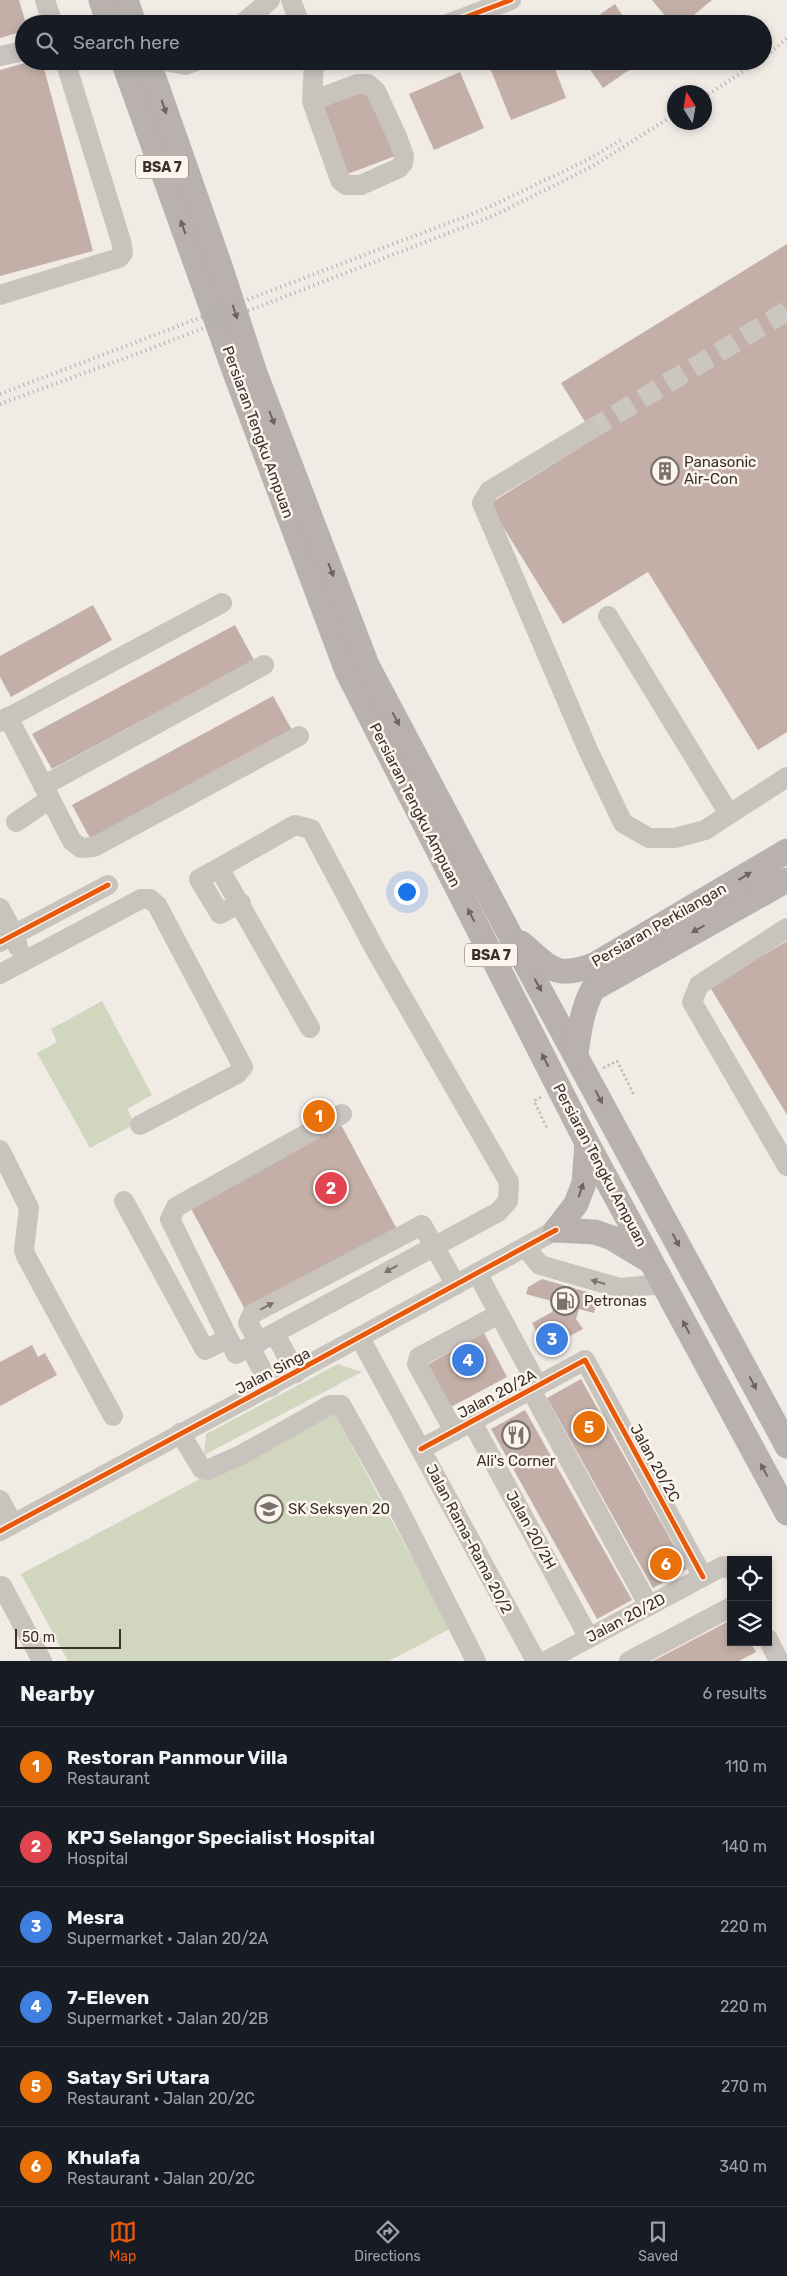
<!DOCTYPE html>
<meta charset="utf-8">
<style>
:root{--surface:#171b24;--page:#20242c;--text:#f1f3f6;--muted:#9ea1a6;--line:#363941;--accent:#ea580c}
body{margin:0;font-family:Rubik,sans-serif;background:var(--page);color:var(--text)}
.controls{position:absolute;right:15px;bottom:15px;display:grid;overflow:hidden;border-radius:0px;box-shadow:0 2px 8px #0003}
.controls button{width:45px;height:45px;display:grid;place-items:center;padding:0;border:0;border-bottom:1px solid var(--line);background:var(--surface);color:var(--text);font:25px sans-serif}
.compass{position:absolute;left:667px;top:85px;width:45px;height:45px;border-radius:50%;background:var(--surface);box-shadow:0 2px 8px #0003;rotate:349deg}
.scale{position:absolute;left:15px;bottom:12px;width:106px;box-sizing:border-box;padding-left:5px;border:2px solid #3b302b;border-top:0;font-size:14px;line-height:18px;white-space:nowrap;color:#3b302b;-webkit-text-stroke:4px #fbf5ee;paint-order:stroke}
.you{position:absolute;left:406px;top:891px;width:18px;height:18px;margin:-12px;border:4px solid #fff;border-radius:50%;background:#1a73e8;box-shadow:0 0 0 8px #1a73e833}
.badge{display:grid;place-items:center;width:32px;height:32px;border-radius:50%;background:var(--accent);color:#fff;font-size:16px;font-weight:700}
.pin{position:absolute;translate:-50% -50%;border:2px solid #fff;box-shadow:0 1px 5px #0006}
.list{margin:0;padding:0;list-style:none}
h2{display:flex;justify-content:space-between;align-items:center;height:65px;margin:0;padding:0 20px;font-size:21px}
h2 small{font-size:16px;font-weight:400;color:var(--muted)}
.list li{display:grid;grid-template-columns:32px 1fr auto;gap:15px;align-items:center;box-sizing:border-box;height:80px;padding:0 20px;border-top:1px solid var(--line)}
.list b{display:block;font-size:19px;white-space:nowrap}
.list p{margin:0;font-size:16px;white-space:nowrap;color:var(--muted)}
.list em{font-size:16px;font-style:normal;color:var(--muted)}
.icon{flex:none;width:28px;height:28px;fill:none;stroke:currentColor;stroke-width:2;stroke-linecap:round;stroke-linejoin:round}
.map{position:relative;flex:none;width:787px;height:1661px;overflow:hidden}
.search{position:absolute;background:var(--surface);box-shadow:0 2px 8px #0003;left:15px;right:15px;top:15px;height:55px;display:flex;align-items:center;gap:12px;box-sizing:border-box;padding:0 18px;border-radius:28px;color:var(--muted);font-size:19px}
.sheet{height:545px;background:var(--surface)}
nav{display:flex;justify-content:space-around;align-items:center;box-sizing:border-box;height:70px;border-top:1px solid var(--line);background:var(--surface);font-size:14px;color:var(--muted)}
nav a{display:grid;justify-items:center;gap:2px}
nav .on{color:var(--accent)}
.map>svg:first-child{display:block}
.green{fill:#d1d6bf}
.building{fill:#c3afa7}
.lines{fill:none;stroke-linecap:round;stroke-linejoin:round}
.minor-tunnel{stroke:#ccc6c0;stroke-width:20;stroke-dasharray:20 10;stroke-linecap:butt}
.path{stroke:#c2bbb6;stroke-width:2.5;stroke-dasharray:2.5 2.5;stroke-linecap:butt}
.minor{stroke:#c9c3be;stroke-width:20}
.major{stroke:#b8b1ad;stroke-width:25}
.rail{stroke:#b1aca8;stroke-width:4;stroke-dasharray:1 4;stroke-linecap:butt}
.cycleway-casing{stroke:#fbf5ee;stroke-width:8}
.cycleway{stroke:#e8590c;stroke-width:5}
.oneway{fill:#6d645f}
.oneway2{fill:#7b726d}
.labels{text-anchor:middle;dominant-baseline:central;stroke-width:5;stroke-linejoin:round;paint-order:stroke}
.shield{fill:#fbf5ee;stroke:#756b66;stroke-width:1}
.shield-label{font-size:14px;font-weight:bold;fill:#3b302b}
.street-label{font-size:15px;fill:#3b302b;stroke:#fbf5ee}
.poi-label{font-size:15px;fill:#3b302b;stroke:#fbf5ee;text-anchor:start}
</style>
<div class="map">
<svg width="787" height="1661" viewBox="0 0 787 1661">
<rect width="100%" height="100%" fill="#f0ebe5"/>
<g class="green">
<polygon points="102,1001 152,1095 127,1109 135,1124 90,1148 37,1053 57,1042 51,1029"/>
<polygon points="338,1364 362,1372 204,1455 206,1434"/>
<polygon points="332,1409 450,1629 389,1661 68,1661 21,1574"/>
</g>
<g class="building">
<polygon points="0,0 19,0 26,24 24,24 24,31 0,38"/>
<polygon points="652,0 712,0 683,24 672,24"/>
<polygon points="615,4 628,24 586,24"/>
<polygon points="32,61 42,61 93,251 0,276 0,70"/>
<polygon points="492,61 552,61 566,98 511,120 488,63"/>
<polygon points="584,61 642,61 603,88"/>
<polygon points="460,72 484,128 434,150 409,94"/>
<polygon points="368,87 395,156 345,175 318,107"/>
<polygon points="787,244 787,732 758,750 648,572 563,624 489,504 595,438 561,383"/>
<polygon points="93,605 112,640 11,697 0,677 0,656"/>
<polygon points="235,625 254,660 52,769 32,734"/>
<polygon points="273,696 293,732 91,840 72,805"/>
<polygon points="787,941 787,1115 710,987"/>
<polygon points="339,1121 399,1233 247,1313 187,1201"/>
<polygon points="542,1279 594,1294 598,1299 594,1313 579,1309 576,1319 583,1329 545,1349 532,1323 552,1312 555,1302 526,1294 528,1287"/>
<polygon points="484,1333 507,1377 449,1408 425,1366"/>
<polygon points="32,1345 38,1357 45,1353 57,1375 0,1406 0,1362"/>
<polygon points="581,1379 687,1569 653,1588 547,1398"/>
<polygon points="525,1410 632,1600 597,1619 491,1429"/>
<polygon points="731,1620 731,1642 750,1642 756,1652 739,1661 653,1661"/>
</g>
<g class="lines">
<polyline class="minor-tunnel" points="590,430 787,311"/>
<g class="path">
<polyline points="603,1068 617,1061 634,1095"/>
<polyline points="541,1097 534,1101 547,1128"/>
</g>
<g class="minor">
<polyline points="45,0 53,24"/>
<polyline points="291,0 300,24"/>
<polyline points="242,24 270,0"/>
<polyline points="447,24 511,0"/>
<polyline points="0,56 24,51"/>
<polyline points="165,61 185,65 196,61"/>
<polyline points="312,101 357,84 368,84 376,91 398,139 404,156 403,163 399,168 361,185 346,185 340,180 312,101 314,61"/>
<polyline points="0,295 119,258 123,253 121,241 65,61"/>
<polyline points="590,430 489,491 482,503 588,750 623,823 649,838 675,838 705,830 787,777"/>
<polyline points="608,616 729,814"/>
<polyline points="8,717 72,841 81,848 94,847 299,736"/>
<polyline points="0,722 222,603"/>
<polyline points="43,786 264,665"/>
<polyline points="16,822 50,799"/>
<polyline points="219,868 199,879 220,914 241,903"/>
<polyline points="0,908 14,934 18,947"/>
<polyline points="787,928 699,985 692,1002 787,1166"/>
<polyline points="0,942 108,885"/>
<polyline points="0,974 141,899 150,899 157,905 243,1067 237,1074 140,1125"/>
<polyline points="310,1028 219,868 295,825 311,829 376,951 509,1182 508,1201 498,1212 236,1354 170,1219 176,1207 342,1114"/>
<polyline points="0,1150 29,1208 24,1250 26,1256 113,1416"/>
<polyline points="124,1201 205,1350 227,1339"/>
<polyline points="525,1247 540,1265 620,1288 663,1284"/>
<polyline points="477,1273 538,1386"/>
<polyline points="275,1334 296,1373"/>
<polyline points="360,1338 536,1661"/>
<polyline points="259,1342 248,1323 252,1314 422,1225 456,1285"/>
<polyline points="250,1347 271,1387"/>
<polyline points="531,1390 649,1606"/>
<polyline points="472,1422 589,1638"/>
<polyline points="454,1431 417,1364 419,1357 499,1314"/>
<polyline points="180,1433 202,1469 207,1470 239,1456 330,1405 341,1405 393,1498 476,1661"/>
<polyline points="421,1449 585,1360 703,1577"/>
<polyline points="0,1500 13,1524"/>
<path d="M0 1531C186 1431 371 1332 556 1230"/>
<polyline points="0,1588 2,1586 42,1661"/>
<polyline points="768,1639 779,1661"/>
<polyline points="546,1661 723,1566 731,1570"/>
<polyline points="629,1661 731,1607"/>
</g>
<g class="major">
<polyline points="101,0 109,24"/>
<polyline points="126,0 134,24"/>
<polyline points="123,61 237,378 347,671 587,1143 787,1513"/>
<polyline points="148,61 220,266 255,373 367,665 508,931 787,1446"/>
<path d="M521 943C551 969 554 979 594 965L787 851"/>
<path d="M576 1054C579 1032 582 1009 593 989L787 880"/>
<polyline points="556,1230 595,1232 612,1238 650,1261"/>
<polyline points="556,1230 576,1204 584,1183 587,1143"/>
</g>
<g class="rail">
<polyline points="763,59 787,38"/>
<polyline points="704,97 759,61"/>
<polyline points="0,394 485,209 585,161 621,140"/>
<polyline points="0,404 147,350 495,215 593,166 674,115"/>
</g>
<defs>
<g id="cycleway">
<polyline points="447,24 511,0"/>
<polyline points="0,942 108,885"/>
<polyline points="421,1449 585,1360 703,1577"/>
<path d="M0 1531C186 1431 371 1332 556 1230"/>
</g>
</defs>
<use href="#cycleway" class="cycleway-casing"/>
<use href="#cycleway" class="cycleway"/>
</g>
<defs><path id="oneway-solid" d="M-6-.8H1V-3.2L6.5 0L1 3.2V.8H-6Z" transform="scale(1.25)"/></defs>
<g class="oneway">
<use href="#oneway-solid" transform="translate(164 107) rotate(71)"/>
<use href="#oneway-solid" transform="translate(183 227) rotate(-110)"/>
<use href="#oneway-solid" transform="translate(235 312) rotate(72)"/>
<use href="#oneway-solid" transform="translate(272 418) rotate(69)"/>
<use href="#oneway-solid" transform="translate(331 570) rotate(69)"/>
<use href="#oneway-solid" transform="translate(396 719) rotate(62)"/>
<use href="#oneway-solid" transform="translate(745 876) rotate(-31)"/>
<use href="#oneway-solid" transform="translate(471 915) rotate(-117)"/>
<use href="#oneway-solid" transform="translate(698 929) rotate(151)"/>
<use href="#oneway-solid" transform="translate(538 985) rotate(61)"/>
<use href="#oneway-solid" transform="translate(545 1060) rotate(-117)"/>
<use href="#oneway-solid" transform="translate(599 1097) rotate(62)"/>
<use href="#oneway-solid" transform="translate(581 1190) rotate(-71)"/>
<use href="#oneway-solid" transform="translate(676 1240) rotate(62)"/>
<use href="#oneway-solid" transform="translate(686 1327) rotate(-118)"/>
<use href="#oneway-solid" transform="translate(753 1383) rotate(62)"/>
<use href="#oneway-solid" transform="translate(764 1470) rotate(-118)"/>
</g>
<g class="oneway2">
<use href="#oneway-solid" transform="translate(391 1269) rotate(151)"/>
<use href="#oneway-solid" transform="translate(598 1282) rotate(-164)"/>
<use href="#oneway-solid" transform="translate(267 1306) rotate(-28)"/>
</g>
<defs>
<symbol id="building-ring" viewBox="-11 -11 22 22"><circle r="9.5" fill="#fbf5ee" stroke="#7a716c" stroke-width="1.5"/><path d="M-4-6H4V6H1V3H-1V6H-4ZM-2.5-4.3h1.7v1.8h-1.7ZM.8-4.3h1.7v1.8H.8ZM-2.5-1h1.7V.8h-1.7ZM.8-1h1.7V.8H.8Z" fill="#7a716c"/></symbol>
<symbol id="fuel-ring" viewBox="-11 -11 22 22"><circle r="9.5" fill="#fbf5ee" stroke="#7a716c" stroke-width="1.5"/><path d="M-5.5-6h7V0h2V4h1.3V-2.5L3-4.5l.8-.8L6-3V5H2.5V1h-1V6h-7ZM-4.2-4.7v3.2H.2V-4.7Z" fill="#7a716c"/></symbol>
<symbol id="restaurant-ring" viewBox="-11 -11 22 22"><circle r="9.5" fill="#fbf5ee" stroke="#7a716c" stroke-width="1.5"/><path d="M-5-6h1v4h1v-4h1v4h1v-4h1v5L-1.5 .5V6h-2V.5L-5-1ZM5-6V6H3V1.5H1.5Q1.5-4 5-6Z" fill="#7a716c"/></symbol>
<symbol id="school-ring" viewBox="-11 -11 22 22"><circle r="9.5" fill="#fbf5ee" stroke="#7a716c" stroke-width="1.5"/><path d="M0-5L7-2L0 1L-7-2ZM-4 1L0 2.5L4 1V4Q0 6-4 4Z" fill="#7a716c"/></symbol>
</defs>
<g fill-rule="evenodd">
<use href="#building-ring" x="649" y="455" width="32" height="32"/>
<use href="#fuel-ring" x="549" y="1285" width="32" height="32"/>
<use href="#restaurant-ring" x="500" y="1419" width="32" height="32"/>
<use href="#school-ring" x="253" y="1493" width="32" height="32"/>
</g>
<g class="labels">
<g class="shield">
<rect x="136" y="155.5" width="52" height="23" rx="4"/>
<rect x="465" y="943.5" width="52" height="23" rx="4"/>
</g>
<g class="shield-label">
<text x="162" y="167">BSA 7</text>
<text x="491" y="955">BSA 7</text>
</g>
<g class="street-label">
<text transform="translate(258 432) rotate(70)">Persiaran Tengku Ampuan</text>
<text transform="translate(415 805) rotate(63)">Persiaran Tengku Ampuan</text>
<text transform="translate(659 925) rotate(-30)">Persiaran Perkilangan</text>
<text transform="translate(600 1165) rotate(62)">Persiaran Tengku Ampuan</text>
<text transform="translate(273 1371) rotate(-28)">Jalan Singa</text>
<text transform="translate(497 1394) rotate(-28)">Jalan 20/2A</text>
<text transform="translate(655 1463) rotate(61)">Jalan 20/2C</text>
<text transform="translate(531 1530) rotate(61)">Jalan 20/2H</text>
<text transform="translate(469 1539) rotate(62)">Jalan Rama-Rama 20/2</text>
<text transform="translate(626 1618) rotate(-28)">Jalan 20/2D</text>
</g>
<g class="poi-label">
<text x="684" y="462">Panasonic<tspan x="684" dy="17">Air-Con</tspan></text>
<text x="584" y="1301">Petronas</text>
<text x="516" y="1461" text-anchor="middle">Ali's Corner</text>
<text x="288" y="1509">SK Seksyen 20</text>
</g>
</g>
</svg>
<div class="controls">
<button><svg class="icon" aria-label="locate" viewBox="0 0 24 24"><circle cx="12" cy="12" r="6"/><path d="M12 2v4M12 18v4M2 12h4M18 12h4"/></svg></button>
<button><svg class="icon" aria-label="layers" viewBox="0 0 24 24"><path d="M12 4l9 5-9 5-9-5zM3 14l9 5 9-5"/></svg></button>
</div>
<svg class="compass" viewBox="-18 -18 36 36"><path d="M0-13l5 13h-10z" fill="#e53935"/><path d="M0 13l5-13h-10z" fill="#9ea1a6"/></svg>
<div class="scale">50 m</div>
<div class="you"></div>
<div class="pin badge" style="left:319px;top:1116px;background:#e8710a">1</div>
<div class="pin badge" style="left:331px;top:1188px;background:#e0444e">2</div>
<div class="pin badge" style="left:552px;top:1339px;background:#3f7fe0">3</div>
<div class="pin badge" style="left:468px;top:1360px;background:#3f7fe0">4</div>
<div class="pin badge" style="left:589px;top:1427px;background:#e8710a">5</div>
<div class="pin badge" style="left:666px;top:1564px;background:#e8710a">6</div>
<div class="search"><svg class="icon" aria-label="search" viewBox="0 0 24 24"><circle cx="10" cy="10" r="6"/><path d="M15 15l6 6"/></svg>Search here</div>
</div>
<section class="sheet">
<h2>Nearby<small>6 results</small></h2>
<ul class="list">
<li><span class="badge" style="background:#e8710a">1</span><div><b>Restoran Panmour Villa</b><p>Restaurant</p></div><em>110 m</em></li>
<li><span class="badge" style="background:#e0444e">2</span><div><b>KPJ Selangor Specialist Hospital</b><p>Hospital</p></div><em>140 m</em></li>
<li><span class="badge" style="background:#3f7fe0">3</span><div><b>Mesra</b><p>Supermarket · Jalan 20/2A</p></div><em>220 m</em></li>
<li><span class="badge" style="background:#3f7fe0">4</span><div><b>7-Eleven</b><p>Supermarket · Jalan 20/2B</p></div><em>220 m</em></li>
<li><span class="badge" style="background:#e8710a">5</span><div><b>Satay Sri Utara</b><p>Restaurant · Jalan 20/2C</p></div><em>270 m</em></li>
<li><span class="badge" style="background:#e8710a">6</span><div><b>Khulafa</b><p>Restaurant · Jalan 20/2C</p></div><em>340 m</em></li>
</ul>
</section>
<nav>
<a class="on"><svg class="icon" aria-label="map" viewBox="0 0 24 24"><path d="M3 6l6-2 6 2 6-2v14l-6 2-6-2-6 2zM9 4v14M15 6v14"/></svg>Map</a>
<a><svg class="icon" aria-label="directions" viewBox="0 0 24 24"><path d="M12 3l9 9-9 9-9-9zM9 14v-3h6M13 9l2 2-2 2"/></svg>Directions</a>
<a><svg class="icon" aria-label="saved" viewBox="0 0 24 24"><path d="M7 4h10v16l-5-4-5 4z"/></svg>Saved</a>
</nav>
